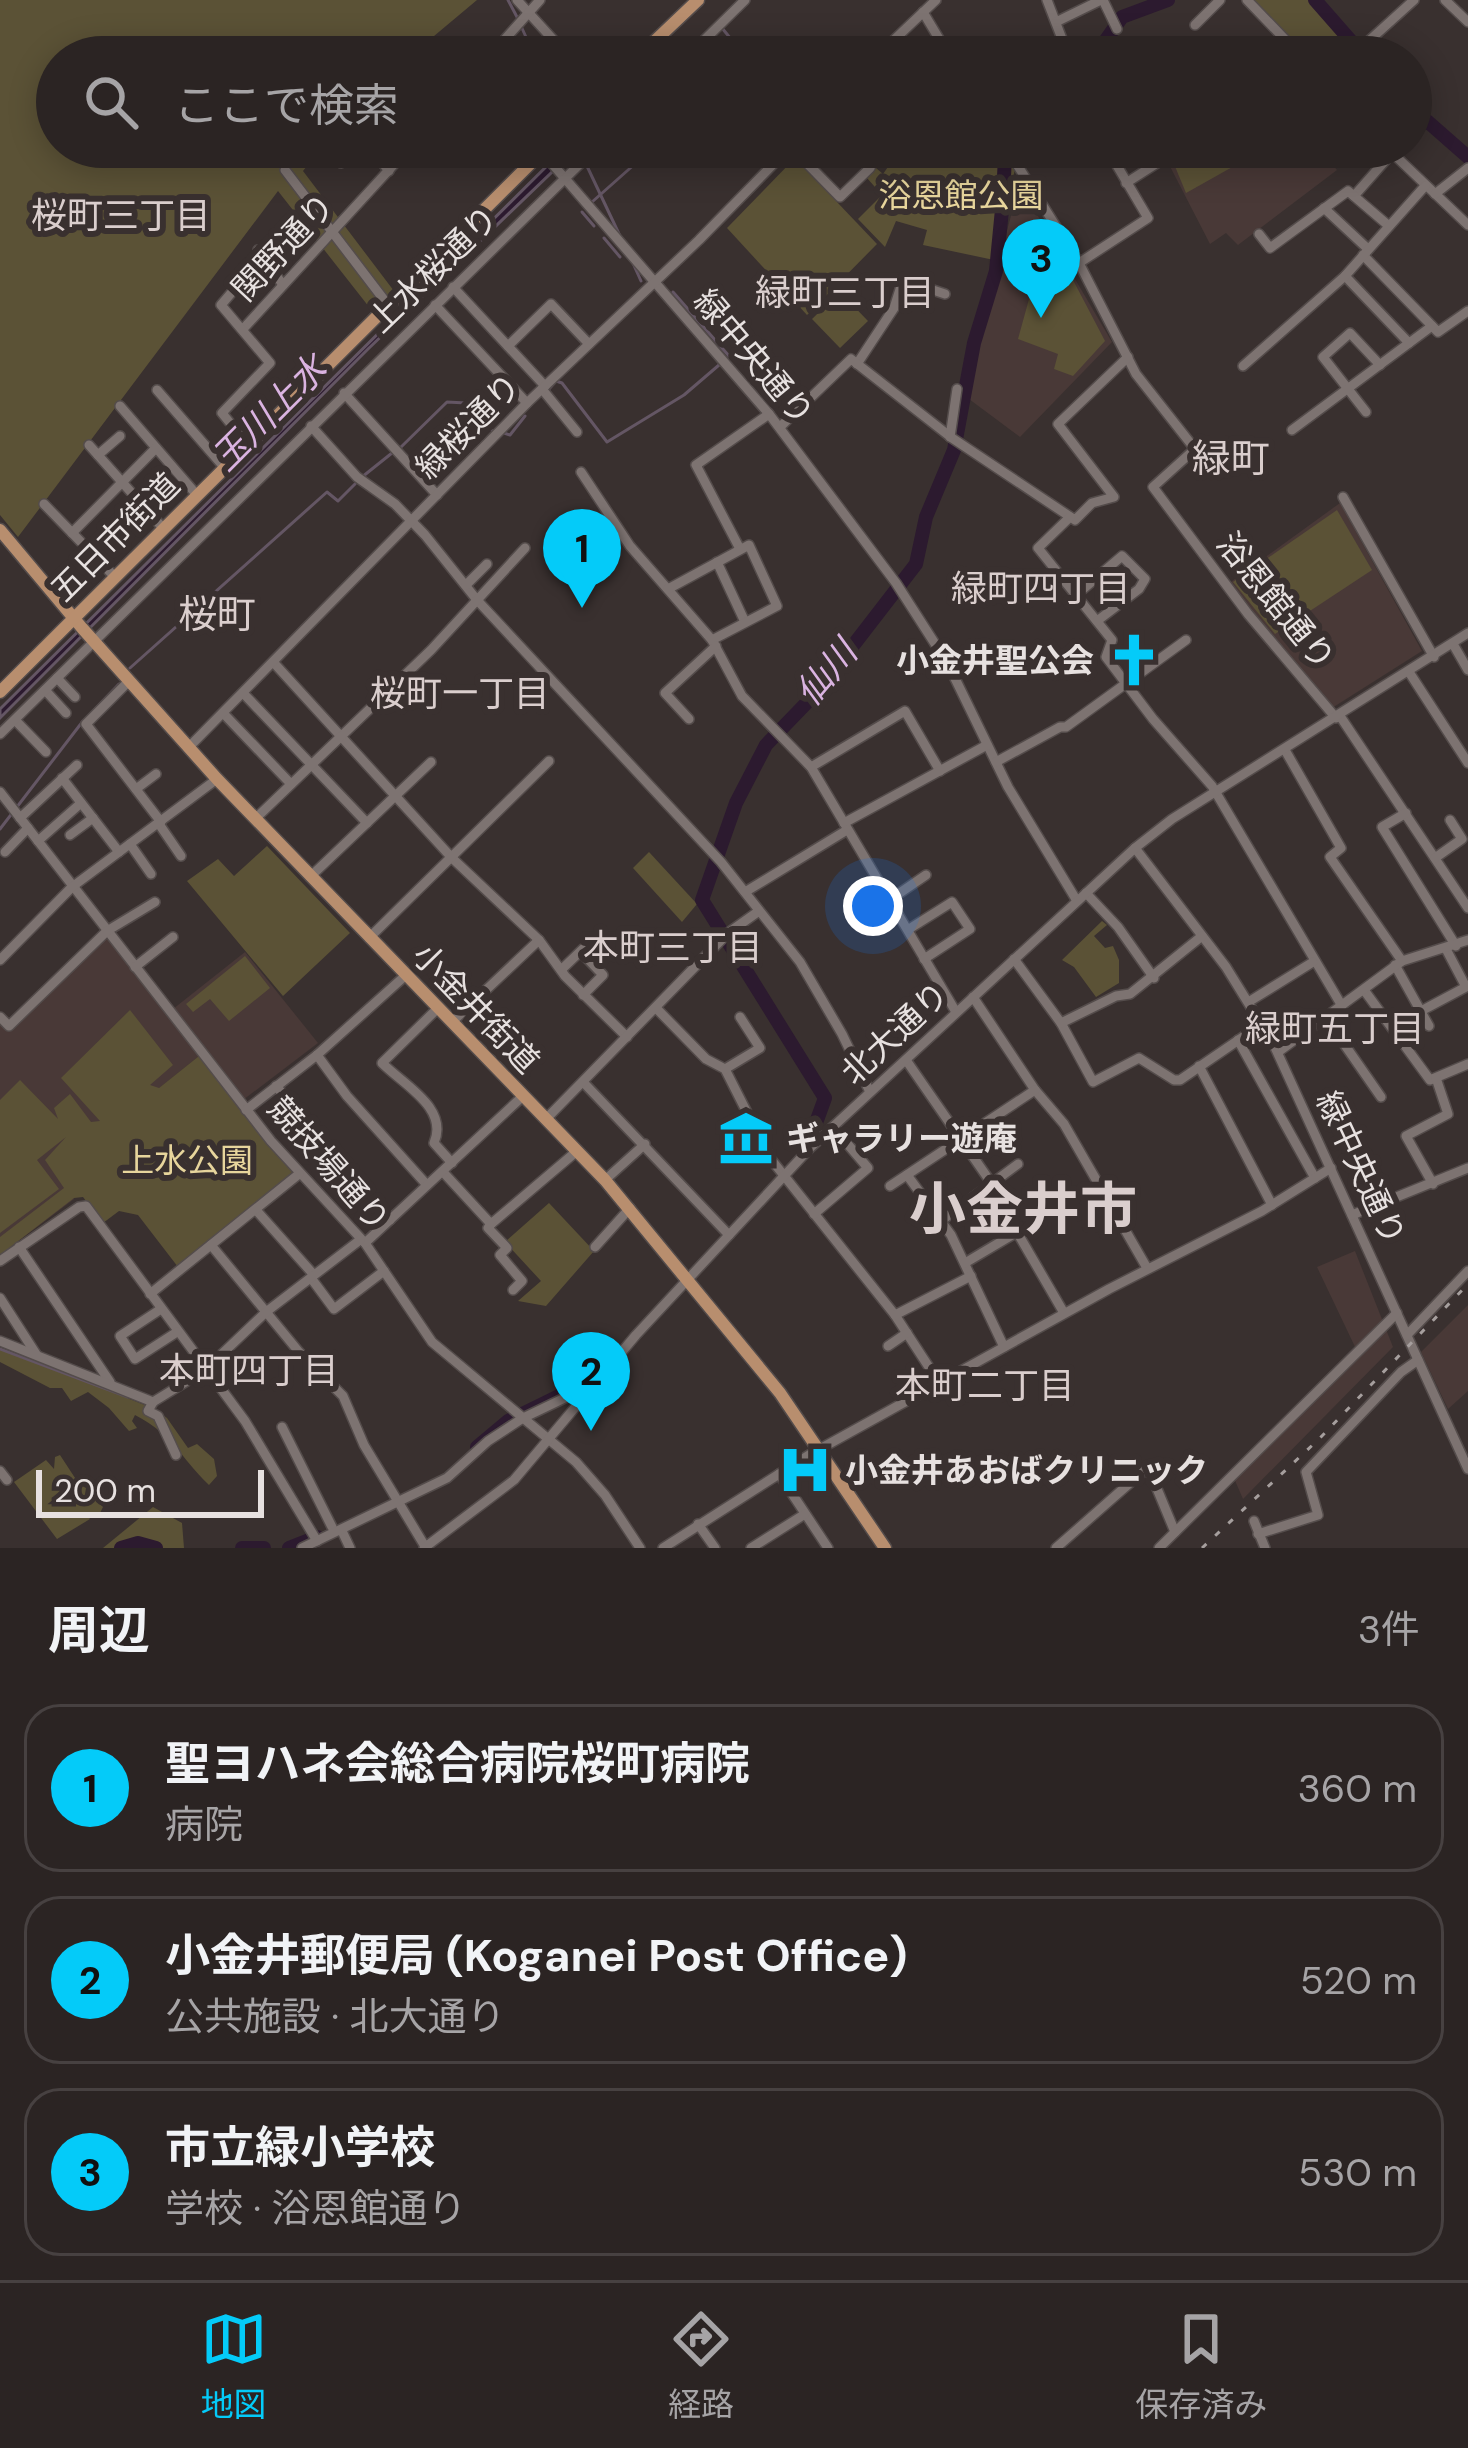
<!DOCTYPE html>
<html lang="ja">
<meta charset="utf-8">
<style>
:root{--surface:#2b2423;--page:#332c2b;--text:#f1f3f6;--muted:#a6a4a6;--line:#474141;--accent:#04cbf9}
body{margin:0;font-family:"DM Sans","Noto Sans JP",sans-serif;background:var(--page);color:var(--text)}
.scale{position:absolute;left:36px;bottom:30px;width:228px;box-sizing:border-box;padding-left:12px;border:6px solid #e7e1e0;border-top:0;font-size:33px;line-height:42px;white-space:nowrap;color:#e7e1e0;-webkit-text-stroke:9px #39302f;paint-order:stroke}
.you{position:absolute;left:873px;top:906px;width:42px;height:42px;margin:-30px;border:9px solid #fff;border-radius:50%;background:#1a73e8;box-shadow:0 0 0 18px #1a73e833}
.badge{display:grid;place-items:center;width:78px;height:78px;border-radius:50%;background:var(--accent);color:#111;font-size:39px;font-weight:700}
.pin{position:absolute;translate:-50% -99px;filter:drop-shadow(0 3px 6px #0008)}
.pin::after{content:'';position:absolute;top:63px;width:42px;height:36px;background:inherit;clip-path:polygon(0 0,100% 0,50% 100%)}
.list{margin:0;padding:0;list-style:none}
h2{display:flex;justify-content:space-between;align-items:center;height:156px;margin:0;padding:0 48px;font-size:51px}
h2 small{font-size:39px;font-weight:400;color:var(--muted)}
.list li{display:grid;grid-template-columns:78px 1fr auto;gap:36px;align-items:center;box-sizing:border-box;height:168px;margin:0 24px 24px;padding:0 24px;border:3px solid var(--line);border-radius:36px}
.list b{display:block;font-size:45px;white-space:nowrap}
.list p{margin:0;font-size:39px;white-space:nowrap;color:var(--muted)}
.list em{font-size:39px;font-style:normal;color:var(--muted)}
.icon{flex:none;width:66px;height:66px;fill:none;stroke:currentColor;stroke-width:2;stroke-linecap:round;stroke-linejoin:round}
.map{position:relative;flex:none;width:1468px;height:1548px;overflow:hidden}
.search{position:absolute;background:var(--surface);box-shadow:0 6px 30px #0003;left:36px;right:36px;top:36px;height:132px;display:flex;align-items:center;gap:30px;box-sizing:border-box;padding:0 42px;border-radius:66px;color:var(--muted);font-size:45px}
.sheet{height:732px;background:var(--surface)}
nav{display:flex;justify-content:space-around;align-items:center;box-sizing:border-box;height:168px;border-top:3px solid var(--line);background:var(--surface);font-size:33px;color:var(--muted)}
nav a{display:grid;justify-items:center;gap:6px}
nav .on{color:var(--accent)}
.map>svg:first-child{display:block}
.built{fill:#493937}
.green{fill:#5b5236}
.water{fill:#2c1a2f;stroke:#645664;stroke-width:3}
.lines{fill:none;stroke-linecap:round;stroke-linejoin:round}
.stream{stroke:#645664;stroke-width:3}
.river{stroke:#2c1a2f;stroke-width:14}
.minor-casing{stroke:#544c4b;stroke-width:12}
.major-casing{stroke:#544c4b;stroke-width:15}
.minor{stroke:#7d7371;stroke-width:9}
.major{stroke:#b88e6e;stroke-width:12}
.rail{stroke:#a69f9e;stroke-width:3;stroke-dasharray:6 12;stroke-linecap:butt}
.labels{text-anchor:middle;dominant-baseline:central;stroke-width:12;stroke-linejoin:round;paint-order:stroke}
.park-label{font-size:33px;fill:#e7d59c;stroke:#39302f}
.street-label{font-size:33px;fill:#e7e1e0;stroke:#39302f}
.poi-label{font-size:33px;font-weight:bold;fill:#e7e1e0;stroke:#39302f;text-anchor:start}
.neighbourhood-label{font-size:36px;fill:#dacecd;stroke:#39302f}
.water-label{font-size:36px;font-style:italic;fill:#dab3e1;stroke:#39302f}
.quarter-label{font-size:39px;fill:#dacecd;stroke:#39302f}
.town-label{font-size:57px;font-weight:bold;fill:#dacecd;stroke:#39302f}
</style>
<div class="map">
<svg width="1468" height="1548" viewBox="0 0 1468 1548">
<rect width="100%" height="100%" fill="#39302f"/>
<g class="built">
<polygon points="1160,147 1317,147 1337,170 1238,245 1226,233 1210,244"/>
<polygon points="1035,211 1112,342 1020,437 969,399 977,343 1012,212"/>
<polygon points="1340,503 1422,651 1332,708 1228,584"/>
<polygon points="106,937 199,1056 97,1138 46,1161 74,1199 0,1255 0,1022 9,1031"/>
<polygon points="245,952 318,1043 243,1100 173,1009"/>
<polygon points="1355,1251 1393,1347 1243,1499 1233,1476 1357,1351 1317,1267"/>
<polygon points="1468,1305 1468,1391 1448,1409 1421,1352"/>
</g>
<g class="green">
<polygon points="0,0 477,0 409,57 57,57 57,147 322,147 303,171 394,291 373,312 278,191 18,537 0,515"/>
<polygon points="1252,0 1311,0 1354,49 1346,57 1306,57"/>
<polygon points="902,147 1004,147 1016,165 994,260 923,245 927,230 896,221 885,247 858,219 882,195 867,178 876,168 883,174"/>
<polygon points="1167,147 1268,147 1186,193"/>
<polygon points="795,158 877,244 807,315 727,228"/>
<polygon points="1037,270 1073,280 1105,341 1073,376 1054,369 1058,354 1018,339"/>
<polygon points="840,292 868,321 840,348 812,319"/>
<polygon points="1337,510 1372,570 1275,634 1233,582"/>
<polygon points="267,846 350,933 283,996 187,881 218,859 234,876"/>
<polygon points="649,852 697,904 682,922 633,868"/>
<polygon points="1102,921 1107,925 1094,936 1105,948 1113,946 1119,960 1119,983 1096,997 1074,967 1062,960"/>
<polygon points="245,956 270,988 229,1021 210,999 193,1012 186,1004"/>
<polygon points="130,1010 173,1065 150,1085 159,1088 199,1056 294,1173 178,1267 138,1215 119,1211 103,1223 83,1197 74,1198 0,1255 0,1237 64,1188 45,1160 66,1137 37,1160 59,1189 0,1233 0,1100 20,1080 58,1119 54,1108 70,1094 91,1122 100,1121 61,1078"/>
<polygon points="549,1203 594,1251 546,1306 518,1301 541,1281 505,1242"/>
<path d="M0 1348 155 1409 167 1418 188 1448 197 1444 214 1459 217 1476 209 1485C178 1455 176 1437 135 1415L132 1421 137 1428 129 1431 109 1408 88 1392 71 1401 62 1388H50L0 1362Z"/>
<polygon points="60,1455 77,1481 61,1480 72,1496 82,1486 86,1488 84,1500 96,1500 103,1507 100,1513 86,1513 90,1519 57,1539 14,1482 46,1460 54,1469 55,1457"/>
<polygon points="153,1507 182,1523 184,1548 103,1548"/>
</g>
<polygon class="water" points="566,147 578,147 368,349 0,718 0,709"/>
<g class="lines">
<g class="stream">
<polyline points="508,0 517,17"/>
<polyline points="521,26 535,57"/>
<polyline points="722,28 744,55 741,57"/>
<polyline points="586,164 620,236"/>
<polyline points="592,202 654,147"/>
<polyline points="582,212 594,226"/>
<polyline points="604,238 620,257"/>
<polyline points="632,261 641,281"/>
<polyline points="673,292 729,356"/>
<polyline points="549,389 556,381 562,383 607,442 684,395 719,365"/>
<polyline points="504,433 510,435 525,416"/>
<polyline points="400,448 447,402 466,403 492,430"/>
<polyline points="362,477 392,453"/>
<polyline points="130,668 327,492 338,501 355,484"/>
<polyline points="94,710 119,684"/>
<polyline points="0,829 83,721"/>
<polyline points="0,1349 128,1397"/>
</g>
<g class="river">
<polyline points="1315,0 1365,57"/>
<polyline points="1094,57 1122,17 1168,0"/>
<polyline points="1411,107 1468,157"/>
<polyline points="1004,177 1005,156 1017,147"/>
<polyline points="813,1131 825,1098 702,900 736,803 766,745 818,691 916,564 926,517 954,450 974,343 996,271 1004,189"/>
<polyline points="477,1447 508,1421 559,1396 609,1357"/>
<polyline points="121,1548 138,1543 156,1548"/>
<polyline points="242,1548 264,1548"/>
<polyline points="289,1548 317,1537"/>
</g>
<defs>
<g id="minor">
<polyline points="517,0 569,57"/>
<polyline points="1047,0 1069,57"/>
<polyline points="1103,0 1117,29"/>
<polyline points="1247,0 1302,57"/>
<polyline points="1445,0 1468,22"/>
<polyline points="923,12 950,57"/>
<polyline points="1056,22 1101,0"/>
<polyline points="1195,25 1220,0"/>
<polyline points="1361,48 1414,0"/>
<polyline points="489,57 540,0"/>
<polyline points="687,57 745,0"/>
<polyline points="876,57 936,0"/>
<polyline points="370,147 389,171"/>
<polyline points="791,147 840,197 870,168 853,147"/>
<polyline points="1006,147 1079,263 1136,374 1195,449 1153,487 1248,614 1336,718"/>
<polyline points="1386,147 1468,225"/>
<polyline points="542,152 769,414 896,583 948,664 1008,787 1077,901"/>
<polyline points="341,163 354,147"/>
<polyline points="285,170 388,305"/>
<polyline points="1126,183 1162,160"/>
<polyline points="1435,194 1468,168"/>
<polyline points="1354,196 1392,153"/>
<polyline points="1324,208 1368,249"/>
<polyline points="1259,234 1270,248 1348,191 1389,226"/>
<polyline points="258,250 283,285"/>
<polyline points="1363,255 1438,332 1468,311"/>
<polyline points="1079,263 1148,218 1106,147"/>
<polyline points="1345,276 1409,343"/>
<polyline points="453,287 545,386"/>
<polyline points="435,305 527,403"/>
<polyline points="243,329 410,147"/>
<polyline points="508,346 551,304 589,344"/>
<polyline points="857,364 894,308 903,280 945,294"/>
<polyline points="1243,366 1345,276 1425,186"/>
<polyline points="542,389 577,432"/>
<polyline points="157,390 224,467"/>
<polyline points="344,393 437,495"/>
<polyline points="120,406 196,494"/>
<polyline points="1366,412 1323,357 1350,333 1380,365"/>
<polyline points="311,426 357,477 395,504 425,535 477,600 721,862 800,962 842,1034 870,1092"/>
<polyline points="780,427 851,359 952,438 1075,520 1092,503 1114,497 1058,424 1128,357"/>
<polyline points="1292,430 1432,326"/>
<polyline points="950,437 957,389"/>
<polyline points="247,444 222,413 270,363 221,305 262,257"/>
<polyline points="89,445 162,527"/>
<polyline points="98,455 120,436"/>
<polyline points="581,472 630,546 712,640 742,696 811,767 956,1012"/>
<polyline points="1343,497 1434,657"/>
<polyline points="44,504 114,576"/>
<polyline points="1070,517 1038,548 1112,640 1106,657 1153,719 1212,786 1342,1006"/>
<polyline points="72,533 156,448"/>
<polyline points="740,549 696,465 769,414"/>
<polyline points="717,562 745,622"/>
<polyline points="466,585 487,564"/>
<polyline points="668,589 749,545 777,606 712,640"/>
<polyline points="1076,595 1122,556 1145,579 1139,589 1097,621"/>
<polyline points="1453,644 1468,670"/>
<polyline points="274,663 452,858 539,940 565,976 627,1037"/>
<polyline points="1409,672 1468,763"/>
<polyline points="57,678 75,697"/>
<polyline points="129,681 86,724 161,822"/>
<polyline points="45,690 66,713"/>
<polyline points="243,693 367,823"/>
<polyline points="223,713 291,784"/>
<polyline points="1340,716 1468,908"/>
<polyline points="689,719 665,693 716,646"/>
<polyline points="15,720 46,752"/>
<polyline points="0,734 597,147"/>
<polyline points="189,747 527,403 699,240 790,147"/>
<polyline points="1285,750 1341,848 1330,857 1402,961"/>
<polyline points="996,762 1060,727 1066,727 1186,640"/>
<polyline points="811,767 905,711 940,771"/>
<polyline points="62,778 119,852"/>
<polyline points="136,789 156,774"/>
<polyline points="0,792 271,1141 365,1243 432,1342 576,1462 605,1495 640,1548"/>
<polyline points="1406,813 1382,827 1456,946"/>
<polyline points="20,818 77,765"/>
<polyline points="255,819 431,650 525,548"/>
<polyline points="844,823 987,745"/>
<polyline points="159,824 181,856"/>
<polyline points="70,835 93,818"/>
<polyline points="38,841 81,803"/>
<polyline points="130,844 151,874"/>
<polyline points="1135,848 1226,967 1273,1043 1468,1469"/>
<polyline points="5,852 28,828"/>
<polyline points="1435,858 1462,839 1450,820"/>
<polyline points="310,877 431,762"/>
<polyline points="745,892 847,830"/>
<polyline points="1086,893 1118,927 1154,978"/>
<polyline points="891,899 926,875"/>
<polyline points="909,929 952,902 970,929 924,959"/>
<polyline points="369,938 549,761"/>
<polyline points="581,952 603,975 583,995"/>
<polyline points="1014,959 1061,1023 1093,1082 1139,1058 1174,1080 1180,1080 1262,1024"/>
<polyline points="0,960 72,887 217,779"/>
<polyline points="1395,965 1429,1026"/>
<polyline points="135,967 173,937"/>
<polyline points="561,970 586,946"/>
<polyline points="1364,990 1430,1080 1468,1064"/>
<polyline points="973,997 1035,1090 1064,1124 1147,1268"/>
<polyline points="1250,1001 1313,962"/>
<path d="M438 1008 382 1063C404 1085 449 1108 434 1143L452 1163"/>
<polyline points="656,1008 706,1059 725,1069 770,1158 895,1315 940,1384"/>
<polyline points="1421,1011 1466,987 1446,949"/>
<polyline points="0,1017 9,1026 107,931 155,902"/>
<polyline points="1326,1018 1381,1097"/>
<polyline points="452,1022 539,940"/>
<polyline points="1061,1023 1116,996 1130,994 1202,936"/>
<polyline points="1238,1040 1315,1178"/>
<polyline points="1278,1052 1402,961 1468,940"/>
<polyline points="317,1055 347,1096 427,1185"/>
<polyline points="906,1060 992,1184"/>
<polyline points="1199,1066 1272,1205"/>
<polyline points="725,1069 760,1048 740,1017"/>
<polyline points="583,1082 729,1235"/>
<polyline points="276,1086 390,1220"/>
<polyline points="246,1110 317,1055 406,975"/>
<polyline points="546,1119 728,933 759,911"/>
<polyline points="443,1172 491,1224 577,1151"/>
<polyline points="907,1175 951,1235 1004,1347"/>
<polyline points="605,1180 645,1144"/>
<polyline points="1433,1184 1406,1136 1448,1114 1436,1078"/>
<polyline points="890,1186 1035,1090"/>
<polyline points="256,1210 314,1275"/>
<polyline points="814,1214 868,1168 833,1127"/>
<polyline points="1352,1215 1468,1168"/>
<polyline points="941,1221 1018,1164"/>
<polyline points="491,1224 488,1228 507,1248 500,1255 522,1281 513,1290"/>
<polyline points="365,1243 523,1096"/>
<polyline points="211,1245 299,1352 343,1396 364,1445 426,1548"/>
<polyline points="19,1247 110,1382"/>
<polyline points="595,1247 630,1208"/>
<polyline points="0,1261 79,1207 86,1206 245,1421 317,1541"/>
<polyline points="965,1263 1017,1232 1064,1313"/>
<polyline points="311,1278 334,1309 384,1271"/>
<polyline points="150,1294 299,1174"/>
<polyline points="0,1298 36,1354"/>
<polyline points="161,1309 120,1336 135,1359 177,1332"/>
<polyline points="895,1315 971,1276"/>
<polyline points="1407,1335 1468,1271"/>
<polyline points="0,1341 153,1402"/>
<polyline points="888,1346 907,1333"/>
<polyline points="153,1402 205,1370 266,1312 360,1240"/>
<polyline points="153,1402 148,1411 158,1416 176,1455"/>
<polyline points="282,1427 332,1527"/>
<polyline points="0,1471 7,1480"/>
<polyline points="779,1474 828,1548"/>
<polyline points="1254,1521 1265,1548"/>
<polyline points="698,1524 715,1548"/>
<polyline points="342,1531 350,1548"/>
<polyline points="1258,1534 1318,1515 1306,1472 1401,1372 1418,1360"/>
<polyline points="302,1548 447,1478 488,1441 523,1418 573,1394 588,1393"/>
<polyline points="424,1548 514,1480 636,1335 811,1147 1135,848 1172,819 1468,633"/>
<polyline points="663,1548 809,1455 1109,1289 1262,1211 1331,1168"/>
<polyline points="751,1548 805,1514"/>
<polyline points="1056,1548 1148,1467 1175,1532"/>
<polyline points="1159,1548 1397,1313"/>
</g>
<g id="major">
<polyline points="638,57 698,0"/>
<polyline points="0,530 82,628 217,779 605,1180 780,1393 885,1548"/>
<polyline points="0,692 547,147"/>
</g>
</defs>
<use href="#minor" class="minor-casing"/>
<use href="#major" class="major-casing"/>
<use href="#minor" class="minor"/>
<use href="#major" class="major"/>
<polyline class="rail" points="1202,1548 1319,1439 1468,1284"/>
</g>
<defs>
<symbol id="church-bare" viewBox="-9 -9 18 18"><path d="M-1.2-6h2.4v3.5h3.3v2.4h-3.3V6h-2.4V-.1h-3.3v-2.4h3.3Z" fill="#04cbf9" stroke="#39302f" stroke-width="2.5" paint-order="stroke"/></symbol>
<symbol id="museum-bare" viewBox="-9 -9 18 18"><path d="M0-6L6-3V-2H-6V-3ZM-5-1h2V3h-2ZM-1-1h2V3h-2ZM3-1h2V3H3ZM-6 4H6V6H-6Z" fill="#04cbf9" stroke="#39302f" stroke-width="2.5" paint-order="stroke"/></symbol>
<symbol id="hospital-bare" viewBox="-9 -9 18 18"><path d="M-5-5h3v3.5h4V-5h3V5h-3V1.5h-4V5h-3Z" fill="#04cbf9" stroke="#39302f" stroke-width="2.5" paint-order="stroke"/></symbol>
</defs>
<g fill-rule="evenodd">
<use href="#church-bare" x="1096" y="622" width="76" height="76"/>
<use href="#museum-bare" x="708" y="1100" width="76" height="76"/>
<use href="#hospital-bare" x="767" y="1432" width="76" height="76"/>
</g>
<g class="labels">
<g class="park-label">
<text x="961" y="195">浴恩館公園</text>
<text x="187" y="1160">上水公園</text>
</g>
<g class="street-label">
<text transform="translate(283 247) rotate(-47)">関野通り</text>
<text transform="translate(433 269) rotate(-44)">上水桜通り</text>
<text transform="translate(754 357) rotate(50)">緑中央通り</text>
<text transform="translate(468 426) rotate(-45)">緑桜通り</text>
<text transform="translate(115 537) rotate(-45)">五日市街道</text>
<text transform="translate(1276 601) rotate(51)">浴恩館通り</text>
<text transform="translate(476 1008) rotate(46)">小金井街道</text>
<text transform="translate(895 1033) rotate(-43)">北大通り</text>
<text transform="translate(329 1164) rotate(49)">競技場通り</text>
<text transform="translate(1361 1168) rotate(65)">緑中央通り</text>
</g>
<g class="poi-label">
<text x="1094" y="660" text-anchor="end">小金井聖公会</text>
<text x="786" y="1138">ギャラリー遊庵</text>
<text x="845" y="1470">小金井あおばクリニック</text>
</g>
<g class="neighbourhood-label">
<text x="121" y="215">桜町三丁目</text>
<text x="845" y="292">緑町三丁目</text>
<text x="1041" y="588">緑町四丁目</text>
<text x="460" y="693">桜町一丁目</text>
<text x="673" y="947">本町三丁目</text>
<text x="1335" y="1028">緑町五丁目</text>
<text x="249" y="1370">本町四丁目</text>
<text x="985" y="1385">本町二丁目</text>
</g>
<g class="water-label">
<text transform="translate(269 413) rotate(-45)">玉川上水</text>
<text transform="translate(826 673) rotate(-50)">仙川</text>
</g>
<g class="quarter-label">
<text x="1231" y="458">緑町</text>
<text x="217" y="614">桜町</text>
</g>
<g class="town-label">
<text x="1023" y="1209">小金井市</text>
</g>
</g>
</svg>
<div class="scale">200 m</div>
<div class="you"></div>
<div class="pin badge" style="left:582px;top:608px">1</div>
<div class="pin badge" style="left:591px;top:1431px">2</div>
<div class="pin badge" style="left:1041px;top:318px">3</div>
<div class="search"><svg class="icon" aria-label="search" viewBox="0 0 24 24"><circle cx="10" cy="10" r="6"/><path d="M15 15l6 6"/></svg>ここで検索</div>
</div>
<section class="sheet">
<h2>周辺<small>3件</small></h2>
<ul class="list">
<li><span class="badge">1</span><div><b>聖ヨハネ会総合病院桜町病院</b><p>病院</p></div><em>360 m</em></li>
<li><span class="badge">2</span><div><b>小金井郵便局 (Koganei Post Office)</b><p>公共施設 · 北大通り</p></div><em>520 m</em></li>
<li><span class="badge">3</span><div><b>市立緑小学校</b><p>学校 · 浴恩館通り</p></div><em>530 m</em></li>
</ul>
</section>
<nav>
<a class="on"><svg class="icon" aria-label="map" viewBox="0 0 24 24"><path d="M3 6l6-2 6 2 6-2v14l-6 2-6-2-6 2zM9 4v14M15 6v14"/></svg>地図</a>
<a><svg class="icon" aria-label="directions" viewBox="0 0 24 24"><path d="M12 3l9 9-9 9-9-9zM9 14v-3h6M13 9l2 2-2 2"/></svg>経路</a>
<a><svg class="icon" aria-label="saved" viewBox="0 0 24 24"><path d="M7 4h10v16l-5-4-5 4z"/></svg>保存済み</a>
</nav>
